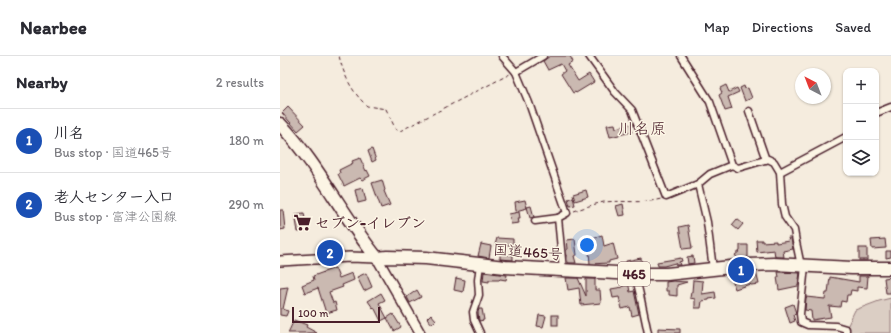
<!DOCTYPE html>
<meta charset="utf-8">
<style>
:root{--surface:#fff;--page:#f7f7f7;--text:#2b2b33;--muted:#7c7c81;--line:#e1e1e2;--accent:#4a1f2b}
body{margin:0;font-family:Itim,"Klee One",sans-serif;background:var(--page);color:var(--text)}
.controls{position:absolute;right:12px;top:12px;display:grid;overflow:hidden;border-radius:8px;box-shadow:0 1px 3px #0004}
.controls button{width:36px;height:36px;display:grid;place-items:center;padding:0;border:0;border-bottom:1px solid var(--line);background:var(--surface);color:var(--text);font:20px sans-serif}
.compass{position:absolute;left:515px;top:12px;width:36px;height:36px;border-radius:50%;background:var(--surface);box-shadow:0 1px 3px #0004;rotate:318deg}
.scale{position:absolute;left:12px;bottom:10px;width:88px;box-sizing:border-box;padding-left:4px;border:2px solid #4a1f2b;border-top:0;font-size:11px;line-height:14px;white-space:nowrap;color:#4a1f2b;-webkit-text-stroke:3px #fcf5e5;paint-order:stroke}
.you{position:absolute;left:307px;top:189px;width:14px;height:14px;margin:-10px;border:3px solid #fff;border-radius:50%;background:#1a73e8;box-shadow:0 0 0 6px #1a73e833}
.badge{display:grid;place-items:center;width:26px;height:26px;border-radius:50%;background:var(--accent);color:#fff;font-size:13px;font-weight:700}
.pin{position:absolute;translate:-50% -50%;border:2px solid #fff;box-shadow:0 1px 4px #0006}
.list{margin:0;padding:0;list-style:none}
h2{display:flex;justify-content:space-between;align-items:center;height:52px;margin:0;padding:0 16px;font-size:17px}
h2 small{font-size:13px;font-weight:400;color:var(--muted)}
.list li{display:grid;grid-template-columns:26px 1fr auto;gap:12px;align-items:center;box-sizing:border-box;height:64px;padding:0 16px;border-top:1px solid var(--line)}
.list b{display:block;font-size:15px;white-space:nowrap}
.list p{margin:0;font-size:13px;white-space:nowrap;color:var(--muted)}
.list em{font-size:13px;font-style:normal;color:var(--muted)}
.icon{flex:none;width:22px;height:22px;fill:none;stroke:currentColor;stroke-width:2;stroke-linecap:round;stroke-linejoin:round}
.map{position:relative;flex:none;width:611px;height:277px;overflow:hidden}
header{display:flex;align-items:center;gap:24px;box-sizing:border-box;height:56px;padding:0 20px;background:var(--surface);border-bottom:1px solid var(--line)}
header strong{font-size:19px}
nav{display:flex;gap:22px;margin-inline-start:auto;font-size:14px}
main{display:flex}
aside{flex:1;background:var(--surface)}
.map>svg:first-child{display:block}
.green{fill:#dbcec4;stroke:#927678}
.building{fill:#cab9b1;stroke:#4a1f2b}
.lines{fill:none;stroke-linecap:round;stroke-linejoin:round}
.street-casing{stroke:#4a1f2b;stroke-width:9}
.secondary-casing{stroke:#4a1f2b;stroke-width:12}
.highway-casing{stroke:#4a1f2b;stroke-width:15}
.path{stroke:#4a1f2b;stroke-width:1;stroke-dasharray:4 3;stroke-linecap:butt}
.street{stroke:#fcf5e5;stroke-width:6}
.secondary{stroke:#fcf5e5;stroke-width:9}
.highway{stroke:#fcf5e5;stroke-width:12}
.labels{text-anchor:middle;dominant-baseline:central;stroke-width:3;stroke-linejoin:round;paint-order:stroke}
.shield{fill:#fcf5e5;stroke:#7f5f63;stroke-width:1}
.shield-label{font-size:14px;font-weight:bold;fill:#4a1f2b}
.poi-label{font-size:15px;font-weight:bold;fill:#4a1f2b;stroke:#fcf5e5;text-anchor:start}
.street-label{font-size:15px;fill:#4a1f2b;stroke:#fcf5e5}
.neighbourhood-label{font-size:16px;fill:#4a1f2b;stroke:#fcf5e5}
</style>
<header>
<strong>Nearbee</strong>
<nav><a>Map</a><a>Directions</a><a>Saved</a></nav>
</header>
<main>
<aside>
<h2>Nearby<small>2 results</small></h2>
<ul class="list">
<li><span class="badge" style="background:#1a4fb4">1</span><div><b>川名</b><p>Bus stop · 国道465号</p></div><em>180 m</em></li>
<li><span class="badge" style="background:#1a4fb4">2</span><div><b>老人センター入口</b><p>Bus stop · 富津公園線</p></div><em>290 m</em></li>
</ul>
</aside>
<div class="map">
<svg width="611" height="277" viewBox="0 0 611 277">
<rect width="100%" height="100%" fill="#f5ecde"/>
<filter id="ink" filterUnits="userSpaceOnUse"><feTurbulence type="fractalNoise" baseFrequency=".025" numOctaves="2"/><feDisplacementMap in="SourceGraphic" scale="8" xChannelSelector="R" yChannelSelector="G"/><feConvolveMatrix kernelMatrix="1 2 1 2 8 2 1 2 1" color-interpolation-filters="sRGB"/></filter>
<g filter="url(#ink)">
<polygon class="green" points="611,242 611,277 567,277 567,271 575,254 599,245"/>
<g class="building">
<polygon points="270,0 290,0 293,6 288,9 298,25 309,18 314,26 296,37 295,36 293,37 281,18 285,15 281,8 268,14 263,5"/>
<polygon points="446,29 449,36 457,32 459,36 448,41 452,53 445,55 439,39 442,37 440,32"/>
<polygon points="464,30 465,33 468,32 472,42 465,45 460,32"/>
<polygon points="8,51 25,69 18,75 2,57"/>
<polygon points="335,68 336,72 350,68 352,76 330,81 327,69"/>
<polygon points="92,93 96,104 92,106 88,95"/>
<polygon points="80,102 86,115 87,114 90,120 82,124 80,122 64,130 58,118 60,117 59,114 73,107 72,105"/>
<polygon points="102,124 105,134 104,135 110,149 101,152 92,127"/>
<polygon points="83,132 86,145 78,147 75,134"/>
<polygon points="306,134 308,141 295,145 293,138"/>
<polygon points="293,141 295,149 290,150 288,143"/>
<polygon points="245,144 247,152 236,155 235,146"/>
<polygon points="343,148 345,159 339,160 336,150"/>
<polygon points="251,150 254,161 250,162 247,151"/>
<polygon points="0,154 3,154 5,173 0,174"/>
<polygon points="239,156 240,162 238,162 239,167 231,168 229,158"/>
<polygon points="24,157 27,175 18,176 15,158"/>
<polygon points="457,163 463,168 458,174 452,169"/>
<polygon points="408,169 412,192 403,193 399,171"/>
<polygon points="322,179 324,190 333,187 337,203 329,205 329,207 310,208 309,196 305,184"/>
<polygon points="217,182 233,183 233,189 215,189"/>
<polygon points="508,182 511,182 513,193 503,195 504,201 495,201 494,194 477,196 476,184 482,184 482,186 496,185 496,187 509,185"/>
<polygon points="295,183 297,199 294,200 296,207 288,207 286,194 288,193 287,184"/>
<polygon points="605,183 606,192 592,193 591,184"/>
<polygon points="201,188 211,190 209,202 198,200"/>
<polygon points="460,189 468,189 468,201 458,203 455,199 460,195"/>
<rect x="579" y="192" width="8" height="12"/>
<polygon points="606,195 611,195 611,201 606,202"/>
<polygon points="220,198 233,199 233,204 220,203"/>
<polygon points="413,200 414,207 408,208 407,201"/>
<polygon points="361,202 362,210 347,210 346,205"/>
<polygon points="401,202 402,205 399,206 400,209 396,209 395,207 384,210 378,210 377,206"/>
<polygon points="55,212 59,222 72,217 74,224 62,229 63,231 49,236 53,247 55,246 57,254 46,257 38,232 25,237 22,229 34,224 33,220"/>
<polygon points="204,216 227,219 226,224 220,223 219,224 209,224 209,226 203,225"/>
<polygon points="470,216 476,216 479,228 471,229 470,228 455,233 451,219"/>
<polygon points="498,216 520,217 518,230 499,234 497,221 499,221"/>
<polygon points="86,217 92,231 84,235 77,221"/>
<polygon points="579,220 588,220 587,232 577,231 577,235 571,234 570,239 567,239 566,246 561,245 560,251 549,250 551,261 532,264 531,255 525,254 526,241 545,243 546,237 548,237 550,221 579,226"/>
<polygon points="611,221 611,237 606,237 604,222"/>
<polygon points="176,222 185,224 183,236 174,234"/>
<polygon points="286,222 298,222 306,240 306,223 315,223 315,234 320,234 321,247 301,249 299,232 288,234"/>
<polygon points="413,224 423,225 422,238 435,236 436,242 429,243 429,244 422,245 421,252 415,252 415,243 410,242 411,236 412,236"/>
<polygon points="345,225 348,225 350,236 354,235 359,258 352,260 350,251 342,253 339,241 333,242 331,233 343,231 342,226"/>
<polygon points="393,225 407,226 397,229 397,240 389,239 389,235 386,235 386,226"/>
<polygon points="8,231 3,253 8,255 6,260 0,259 0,232"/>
<polygon points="137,234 141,241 130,247 127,241"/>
<polygon points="101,237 105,244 99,247 107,262 113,258 121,271 114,275 107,262 101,265 94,251 93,252 88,245"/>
<polygon points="513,248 516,257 516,258 513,259 515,265 510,267 505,251"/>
<polygon points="199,253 202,253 204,264 199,265 198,256"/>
<polygon points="151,258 156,264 152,268 147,262"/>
<polygon points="259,259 266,260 263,271 257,270"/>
<rect x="272" y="259" width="6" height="10"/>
<polygon points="14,264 27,269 26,271 37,277 8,277"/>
<polygon points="378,272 400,273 400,277 378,277"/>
</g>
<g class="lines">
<defs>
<g id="street">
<polyline points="222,0 236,16 249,47 287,157 278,162 283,214"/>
<polyline points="309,0 335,36 352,54 386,141 418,128 430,118 452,109"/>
<polyline points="401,0 430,46 452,109 458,112 488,103 494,106 500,116 502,148 505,161 514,174 516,186 521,210"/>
<polyline points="236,16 263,0"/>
<polyline points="469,55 486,104"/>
<polyline points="596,57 611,51"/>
<polyline points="500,116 566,81"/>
<polyline points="418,128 427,166 433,213"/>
<polyline points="255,165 278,162"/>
<polyline points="525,210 520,258 521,266 528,269 556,270 566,273 566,277"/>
<polyline points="355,218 360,239 368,277"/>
<polyline points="200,277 194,264 193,256 199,239 198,224 200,208"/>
</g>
<polyline id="secondary" points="0,205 70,201 97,202 140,277"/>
<path id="highway" d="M0 68C38 108 62 159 97 202L107 201 146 202 225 211 355 218H387L469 209 493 208 572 212H611"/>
</defs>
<use href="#street" class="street-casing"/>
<use href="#secondary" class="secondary-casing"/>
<use href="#highway" class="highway-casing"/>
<g class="path">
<path d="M59 0C64 20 72 36 87 50L106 53 116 74 120 75 230 18"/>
<path d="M294 155C303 152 314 148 324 146 343 144 362 148 381 143"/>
</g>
<use href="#street" class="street"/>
<use href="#secondary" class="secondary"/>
<use href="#highway" class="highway"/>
</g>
</g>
<defs>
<symbol id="supermarket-bare" viewBox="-9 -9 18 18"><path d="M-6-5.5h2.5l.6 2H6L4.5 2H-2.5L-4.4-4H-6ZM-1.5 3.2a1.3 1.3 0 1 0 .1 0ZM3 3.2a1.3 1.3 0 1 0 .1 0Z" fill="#4a1f2b" stroke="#fcf5e5" stroke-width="2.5" paint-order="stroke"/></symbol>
</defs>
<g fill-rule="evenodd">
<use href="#supermarket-bare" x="10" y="154" width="25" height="25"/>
</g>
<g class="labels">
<rect class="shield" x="338" y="206" width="32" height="24" rx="3"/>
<g class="shield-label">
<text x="354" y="218">465</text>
</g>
<g class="poi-label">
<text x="35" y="167">セブン-イレブン</text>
</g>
<g class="street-label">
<text transform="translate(248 196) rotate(4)">国道465号</text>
</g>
<g class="neighbourhood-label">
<text x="362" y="72">川名原</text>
</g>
</g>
</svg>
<div class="controls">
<button>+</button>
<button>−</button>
<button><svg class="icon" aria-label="layers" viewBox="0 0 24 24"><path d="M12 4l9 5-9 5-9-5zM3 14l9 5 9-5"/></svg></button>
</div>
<svg class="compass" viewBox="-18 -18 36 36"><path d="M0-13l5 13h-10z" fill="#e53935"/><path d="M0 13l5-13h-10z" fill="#7c7c81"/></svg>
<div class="scale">100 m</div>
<div class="you"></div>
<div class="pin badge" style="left:461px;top:214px;background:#1a4fb4">1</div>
<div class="pin badge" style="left:50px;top:197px;background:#1a4fb4">2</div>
</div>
</main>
